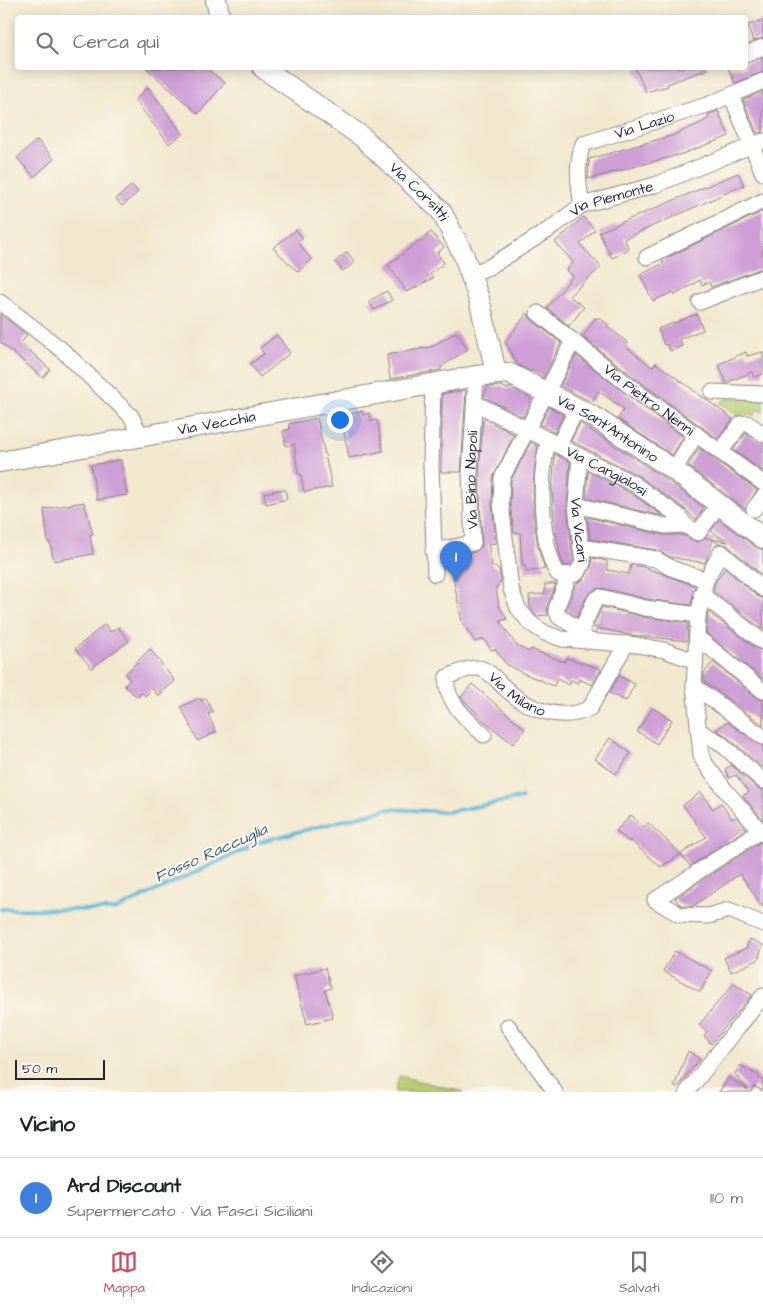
<!DOCTYPE html>
<html lang="it">
<meta charset="utf-8">
<style>
:root{--surface:#fff;--page:#f2f2f2;--text:#202124;--muted:#757577;--line:#e0e0e0;--accent:#d1495b}
body{margin:0;font-family:"Architects Daughter",sans-serif;background:var(--page);color:var(--text)}
.scale{position:absolute;left:15px;bottom:12px;width:90px;box-sizing:border-box;padding-left:5px;border:2px solid #22223b;border-top:0;font-size:14px;line-height:18px;white-space:nowrap;color:#22223b;-webkit-text-stroke:4px #fbf7ec;paint-order:stroke}
.you{position:absolute;left:339px;top:419px;width:18px;height:18px;margin:-12px;border:4px solid #fff;border-radius:50%;background:#1a73e8;box-shadow:0 0 0 8px #1a73e833}
.badge{display:grid;place-items:center;width:32px;height:32px;border-radius:50%;background:var(--accent);color:#fff;font-size:16px;font-weight:700}
.pin{position:absolute;translate:-50% -41px;filter:drop-shadow(0 1px 2px #0008)}
.pin::after{content:'';position:absolute;top:26px;width:18px;height:15px;background:inherit;clip-path:polygon(0 0,100% 0,50% 100%)}
.list{margin:0;padding:0;list-style:none}
h2{display:flex;justify-content:space-between;align-items:center;height:65px;margin:0;padding:0 20px;font-size:21px}
h2 small{font-size:16px;font-weight:400;color:var(--muted)}
.list li{display:grid;grid-template-columns:32px 1fr auto;gap:15px;align-items:center;box-sizing:border-box;height:80px;padding:0 20px;border-top:1px solid var(--line)}
.list b{display:block;font-size:19px;white-space:nowrap}
.list p{margin:0;font-size:16px;white-space:nowrap;color:var(--muted)}
.list em{font-size:16px;font-style:normal;color:var(--muted)}
.icon{flex:none;width:28px;height:28px;fill:none;stroke:currentColor;stroke-width:2;stroke-linecap:round;stroke-linejoin:round}
.map{position:relative;flex:none;width:763px;height:1092px;overflow:hidden}
.search{position:absolute;background:var(--surface);box-shadow:0 2px 12px #0003;left:15px;right:15px;top:15px;height:55px;display:flex;align-items:center;gap:12px;box-sizing:border-box;padding:0 18px;border-radius:5px;color:var(--muted);font-size:19px}
.sheet{height:145px;background:var(--surface)}
nav{display:flex;justify-content:space-around;align-items:center;box-sizing:border-box;height:70px;border-top:1px solid var(--line);background:var(--surface);font-size:14px;color:var(--muted)}
nav a{display:grid;justify-items:center;gap:2px}
nav .on{color:var(--accent)}
.map>svg:first-child{display:block}
.green{fill:#b6cd72;stroke:#6c7856}
.lines{fill:none;stroke-linecap:round;stroke-linejoin:round}
.stream{stroke:#57b4d5;stroke-width:4}
.building{fill:#ce9ed6}
.street-casing{stroke:#8a8584;stroke-width:17}
.secondary-casing{stroke:#8a8584;stroke-width:22}
.street{stroke:#fff;stroke-width:15}
.secondary{stroke:#fff;stroke-width:20}
.labels{text-anchor:middle;dominant-baseline:central;stroke-width:4;stroke-linejoin:round;paint-order:stroke}
.street-label{font-size:15px;fill:#22223b;stroke:#fbf7ec}
.water-label{font-size:16px;font-style:italic;fill:#375c79;stroke:#fbf7ec}
</style>
<div class="map">
<svg width="763" height="1092" viewBox="0 0 763 1092">
<rect width="100%" height="100%" fill="#fbf7ec"/>
<filter id="ink" filterUnits="userSpaceOnUse"><feTurbulence type="fractalNoise" baseFrequency=".02" numOctaves="2"/><feDisplacementMap in="SourceGraphic" scale="10" xChannelSelector="R" yChannelSelector="G"/><feConvolveMatrix kernelMatrix="1 2 1 2 8 2 1 2 1" color-interpolation-filters="sRGB"/></filter>
<filter id="wash" filterUnits="userSpaceOnUse"><feTurbulence type="fractalNoise" baseFrequency=".0096" numOctaves="4" result="noise"/><feDisplacementMap in="SourceGraphic" scale="20" xChannelSelector="R" yChannelSelector="G"/><feGaussianBlur stdDeviation="1.12" result="paint"/><feColorMatrix in="noise" values="0 0 0 0 0 0 0 0 0 0 0 0 0 0 0 0 0 1.4 0 .05"/><feComposite in="paint" operator="in"/></filter>
<g filter="url(#wash)">
<rect width="100%" height="100%" fill="#f2e8ce"/>
<g class="green">
<polygon points="763,398 763,413 758,409 754,415 745,413 741,417 720,403 725,399"/>
<polygon points="399,1076 464,1092 395,1092"/>
</g>
<g class="lines">
<polyline class="stream" points="0,909 115,910 262,841 388,809 447,812 522,798"/>
</g>
<g id="blocks">
<g class="building">
<polygon points="763,20 763,38 753,41 748,25"/>
<polygon points="763,57 763,72 735,83 728,68 746,68 746,63"/>
<polygon points="146,68 206,68 225,83 198,114"/>
<polygon points="635,68 708,68 708,69 667,84 668,86 646,92"/>
<polygon points="148,87 183,134 169,144 135,100"/>
<polygon points="763,91 763,132 757,133 743,100"/>
<polygon points="718,111 729,136 682,154 588,179 589,159 674,135 703,122 709,118 707,115"/>
<polygon points="37,140 54,159 34,177 17,158"/>
<polygon points="738,173 744,185 624,239 629,249 612,258 599,232"/>
<polygon points="132,185 138,192 122,206 116,199"/>
<polygon points="763,211 763,268 711,287 709,282 702,285 700,280 675,295 673,292 653,301 640,275 664,263 662,260"/>
<polygon points="583,217 595,230 580,244 601,267 569,296 584,307 569,326 547,308 573,276 567,270 573,262 555,242"/>
<polygon points="296,230 303,238 298,243 312,260 298,272 273,248"/>
<polygon points="431,232 444,247 437,253 444,263 430,274 433,278 407,292 388,265"/>
<polygon points="347,252 355,262 343,271 335,262"/>
<polygon points="387,291 392,300 374,310 369,301"/>
<polygon points="527,313 532,320 561,343 543,378 532,370 531,372 517,364 505,342"/>
<polygon points="0,314 27,335 21,343 50,369 43,378 0,342"/>
<polygon points="697,314 703,330 679,339 682,346 670,351 667,344 664,345 658,329"/>
<polygon points="595,318 599,318 608,324 607,326 628,343 625,346 652,367 656,363 733,419 718,439 635,378 583,337"/>
<polygon points="456,332 468,349 441,367 441,370 390,379 387,355 431,347"/>
<polygon points="277,335 290,353 260,377 250,364 264,354 260,348"/>
<polygon points="746,352 747,356 763,352 763,374 754,377 752,372 726,383 719,364"/>
<polygon points="576,355 683,437 672,455 618,419 624,409 598,391 592,402 560,386"/>
<polygon points="501,386 508,389 509,387 532,399 523,417 484,397 487,387"/>
<polygon points="466,390 461,472 441,472 442,394"/>
<polygon points="549,407 563,415 555,433 540,425"/>
<polygon points="362,411 363,415 369,413 371,421 377,420 383,451 349,458 341,416"/>
<polygon points="317,418 332,487 304,492 301,474 298,474 294,444 286,446 283,431 290,429 289,424"/>
<polygon points="483,418 514,434 493,478 492,504 496,543 488,544 492,566 499,569 501,581 496,588 499,607 507,619 500,621 516,645 529,652 531,649 564,662 566,658 601,669 592,685 579,679 578,683 571,680 569,685 557,679 554,686 523,673 506,664 495,649 491,650 484,639 475,642 462,622 449,557 475,552 482,546 479,474"/>
<polygon points="580,423 667,480 704,508 696,520 684,508 639,476 571,441"/>
<polygon points="746,433 763,443 763,471 733,450"/>
<polygon points="531,442 538,446 534,470 533,509 538,547 545,569 526,572 525,564 522,565 520,533 514,533 510,503 511,480"/>
<polygon points="699,448 757,490 745,509 688,466"/>
<polygon points="555,454 570,462 567,506 573,561 568,566 564,565 561,558 554,527 552,489"/>
<polygon points="121,460 127,495 97,500 91,465"/>
<polygon points="588,471 629,492 663,516 586,498"/>
<polygon points="285,489 287,499 266,504 264,493"/>
<polygon points="84,502 93,534 90,535 93,554 54,561 50,542 48,543 44,509"/>
<polygon points="587,517 663,535 683,535 697,542 706,538 728,542 711,531 719,520 756,547 763,550 763,576 727,545 718,543 713,540 705,563 670,557 657,550 590,539"/>
<polygon points="592,558 607,561 607,570 629,574 631,565 644,567 695,586 691,605 647,599 602,588 595,589 587,596 577,617 566,609 576,584 584,579 591,568"/>
<polygon points="725,568 757,596 763,598 763,630 713,591 715,583"/>
<polygon points="545,584 556,584 547,606 548,615 536,616 530,608 529,595 545,594"/>
<polygon points="602,607 644,617 688,623 687,641 630,635 593,627"/>
<polygon points="708,612 757,649 763,651 763,679 706,633"/>
<polygon points="105,624 111,632 118,627 129,641 92,668 75,649"/>
<polygon points="150,649 175,681 158,696 153,689 145,696 142,693 137,697 124,685 130,680 125,674"/>
<polygon points="713,662 757,698 763,700 763,725 704,681 704,673"/>
<polygon points="619,676 635,684 626,701 609,693"/>
<polygon points="472,684 525,729 513,744 484,721 461,697"/>
<polygon points="200,698 201,701 206,698 213,712 208,714 216,732 198,741 181,707"/>
<polygon points="653,708 672,720 657,744 637,731"/>
<polygon points="727,722 763,746 763,768 725,735 716,730"/>
<polygon points="610,738 631,753 616,774 595,759"/>
<polygon points="731,765 757,788 763,790 763,820 743,796 749,792 736,775 729,778 725,769"/>
<polygon points="701,792 713,809 721,803 732,819 736,817 746,829 690,866 681,854 706,837 683,805"/>
<polygon points="631,815 644,827 648,823 681,854 661,867 630,840 629,842 616,831"/>
<polygon points="759,843 763,843 763,907 740,874 693,906 683,906 678,903 675,898"/>
<polygon points="750,939 763,945 758,960 731,972 724,958 746,948"/>
<polygon points="675,951 712,971 700,992 663,971"/>
<polygon points="325,968 331,988 325,990 333,1018 307,1024 294,976"/>
<polygon points="734,983 752,995 711,1044 704,1036 707,1032 699,1025"/>
<polygon points="688,1051 700,1059 677,1087 674,1086"/>
<polygon points="740,1065 759,1076 758,1078 763,1080 763,1091 754,1086 751,1092 719,1092 728,1077 748,1090 735,1074"/>
</g>
</g>
</g>
<g filter="url(#ink)">
<use href="#blocks" fill-opacity="0" stroke="#8a8584" stroke-width="1"/>
<g class="lines">
<defs>
<g id="street">
<polyline points="746,54 763,47"/>
<polyline points="731,95 763,173"/>
<path id="s1" d="M582 205C578 184 576 164 583 144L710 104 763 81"/>
<polyline points="647,257 763,201"/>
<path id="s2" d="M470 274 489 267 547 231 582 205 655 185 763 141"/>
<polyline points="0,302 62,350 131,416 141,436"/>
<polyline points="700,302 763,277"/>
<path id="s3" d="M538 313 632 388 763 483"/>
<polyline points="573,341 502,478 501,503 511,589 518,608 530,623 545,633 562,639 637,645 664,650 695,661"/>
<polyline points="433,384 431,466 435,574"/>
<polyline points="712,392 763,394"/>
<path id="s4" d="M475 403 634 484 679 516 685 525 698 533 719 504"/>
<path d="M549 440C538 472 540 546 558 574L569 575"/>
<polyline points="559,445 577,408"/>
<polyline points="720,452 741,424 747,423 763,434"/>
<path id="s5" d="M580 456 576 505 583 563 576 574 569 575 556 609 559 617 581 630 586 639"/>
<polyline points="674,470 696,434"/>
<polyline points="576,505 665,526 685,525"/>
<polyline points="754,509 763,497"/>
<polyline points="581,547 656,559 671,568 706,580"/>
<path id="s6" d="M433 551 473 543 470 474 476 376"/>
<polyline points="763,589 721,552 706,580 698,615 694,686 701,755 704,762 726,791 763,834"/>
<polyline points="701,594 763,642"/>
<polyline points="581,630 595,600 600,597 645,608 698,615"/>
<polyline points="697,637 763,691"/>
<polyline points="694,686 763,737"/>
<polyline points="699,731 719,742 763,781"/>
<path id="s7" d="M484 735C469 721 443 700 447 677 456 674 468 667 477 668 488 668 497 681 505 688 527 709 561 723 590 708L626 644"/>
<polyline points="760,831 655,900 680,915 708,916 729,910 763,924"/>
<polyline points="508,1026 555,1092"/>
<polyline points="687,1092 763,996"/>
</g>
<g id="secondary">
<polyline points="216,0 220,18"/>
<path id="s8" d="M263 68 361 136 441 211 464 256 479 299 496 372"/>
<path id="s9" d="M0 462 476 376 508 373 594 417 674 470 763 538"/>
</g>
</defs>
<use href="#street" class="street-casing"/>
<use href="#secondary" class="secondary-casing"/>
<use href="#street" class="street"/>
<use href="#secondary" class="secondary"/>
</g>
</g>
<g class="labels">
<g class="street-label">
<text stroke="none"><textPath href="#s1" startOffset="126">Via Lazio</textPath></text>
<text stroke="none"><textPath href="#s8" startOffset="200">Via Corsitti</textPath></text>
<text stroke="none"><textPath href="#s2" startOffset="162">Via Piemonte</textPath></text>
<text stroke="none"><textPath href="#s3" startOffset="141">Via Pietro Nenni</textPath></text>
<text stroke="none"><textPath href="#s9" startOffset="220">Via Vecchia</textPath></text>
<text stroke="none"><textPath href="#s9" startOffset="630">Via Sant'Antonino</textPath></text>
<text stroke="none"><textPath href="#s4" startOffset="148">Via Cangialosi</textPath></text>
<text stroke="none"><textPath href="#s6" startOffset="104">Via Bino Napoli</textPath></text>
<text stroke="none"><textPath href="#s5" startOffset="74">Via Vicari</textPath></text>
<text stroke="none"><textPath href="#s7" startOffset="152">Via Milano</textPath></text>
</g>
<g class="water-label">
<text transform="translate(211 853) rotate(-24)">Fosso Raccuglia</text>
</g>
</g>
</svg>
<div class="scale">50 m</div>
<div class="you"></div>
<div class="pin badge" style="left:456px;top:582px;background:#3f7fe0">1</div>
<div class="search"><svg class="icon" aria-label="search" viewBox="0 0 24 24"><circle cx="10" cy="10" r="6"/><path d="M15 15l6 6"/></svg>Cerca qui</div>
</div>
<section class="sheet">
<h2>Vicino<small></small></h2>
<ul class="list">
<li><span class="badge" style="background:#3f7fe0">1</span><div><b>Ard Discount</b><p>Supermercato · Via Fasci Siciliani</p></div><em>110 m</em></li>
</ul>
</section>
<nav>
<a class="on"><svg class="icon" aria-label="map" viewBox="0 0 24 24"><path d="M3 6l6-2 6 2 6-2v14l-6 2-6-2-6 2zM9 4v14M15 6v14"/></svg>Mappa</a>
<a><svg class="icon" aria-label="directions" viewBox="0 0 24 24"><path d="M12 3l9 9-9 9-9-9zM9 14v-3h6M13 9l2 2-2 2"/></svg>Indicazioni</a>
<a><svg class="icon" aria-label="saved" viewBox="0 0 24 24"><path d="M7 4h10v16l-5-4-5 4z"/></svg>Salvati</a>
</nav>
